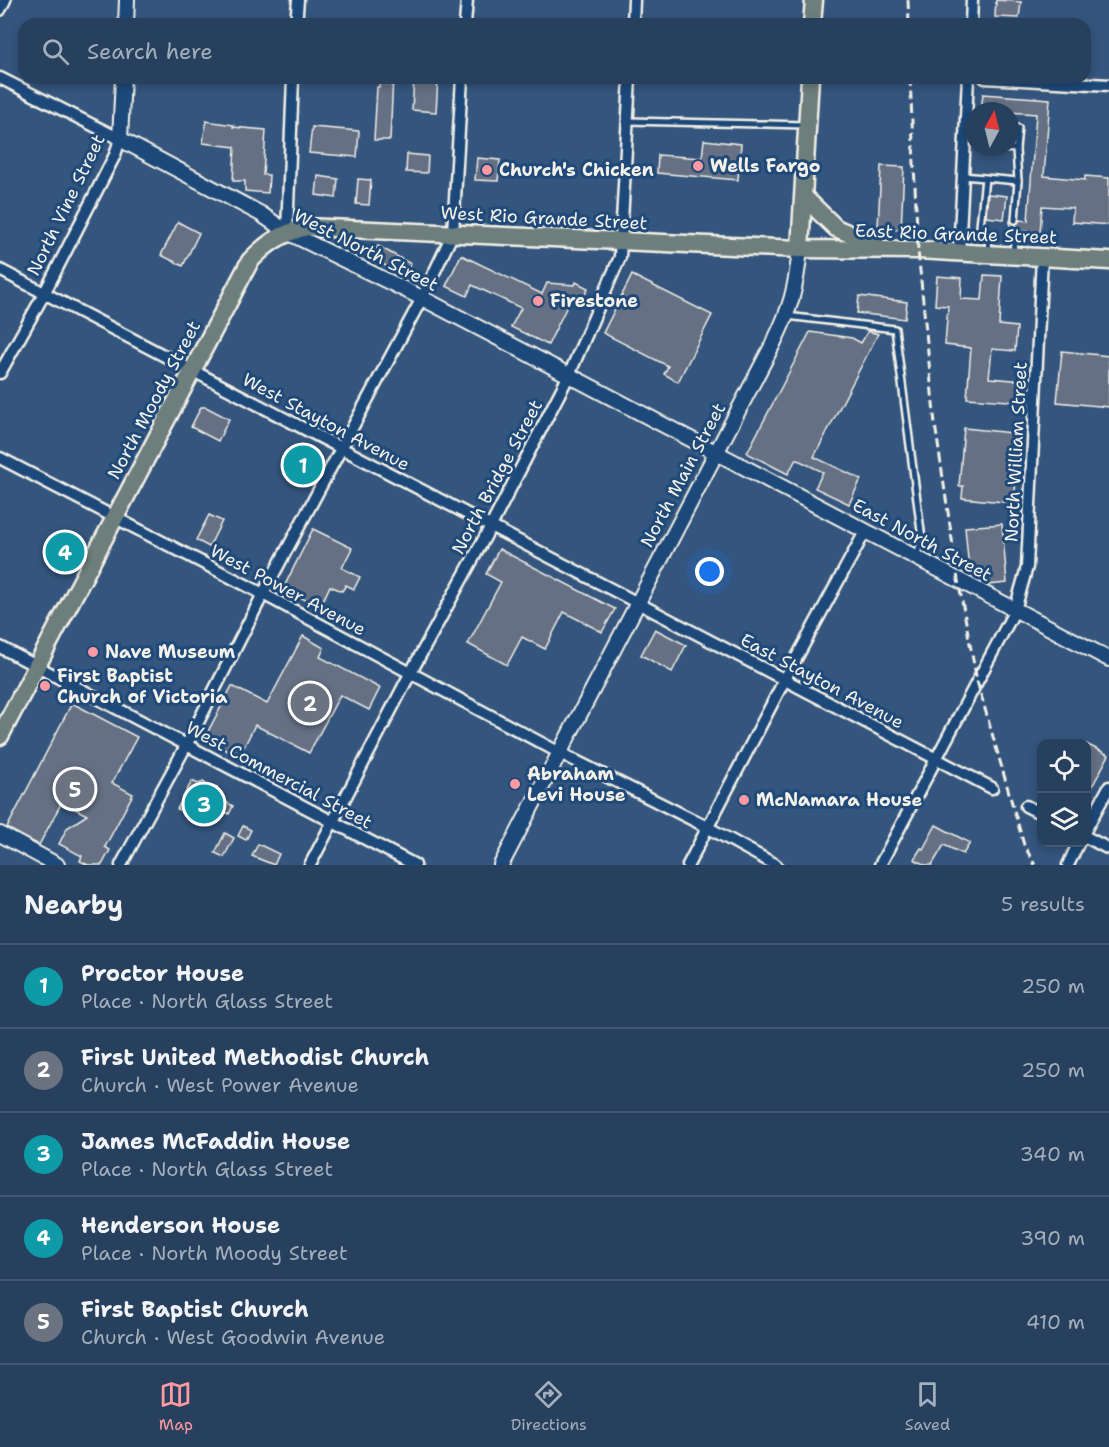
<!DOCTYPE html>
<meta charset="utf-8">
<style>
:root{--surface:#27405e;--page:#334b67;--text:#f1f3f6;--muted:#a4afbc;--line:#435973;--accent:#ff9aa2}
body{margin:0;font-family:"Shantell Sans",sans-serif;background:var(--page);color:var(--text)}
.controls{position:absolute;right:18px;bottom:18px;display:grid;overflow:hidden;border-radius:12px;box-shadow:0 3px 9px #0003}
.controls button{width:54px;height:54px;display:grid;place-items:center;padding:0;border:0;border-bottom:2px solid var(--line);background:var(--surface);color:var(--text);font:30px sans-serif}
.compass{position:absolute;left:965px;top:102px;width:54px;height:54px;border-radius:50%;background:var(--surface);box-shadow:0 3px 9px #0003;rotate:7deg}
.you{position:absolute;left:710px;top:572px;width:21px;height:21px;margin:-15px;border:4px solid #fff;border-radius:50%;background:#1a73e8;box-shadow:0 0 0 9px #1a73e833}
.badge{display:grid;place-items:center;width:39px;height:39px;border-radius:50%;background:var(--accent);color:#fff;font-size:20px;font-weight:700}
.pin{position:absolute;translate:-50% -50%;border:3px solid #fff;box-shadow:0 2px 6px #0006}
.list{margin:0;padding:0;list-style:none}
h2{display:flex;justify-content:space-between;align-items:center;height:78px;margin:0;padding:0 24px;font-size:26px}
h2 small{font-size:20px;font-weight:400;color:var(--muted)}
.list li{display:grid;grid-template-columns:39px 1fr auto;gap:18px;align-items:center;box-sizing:border-box;height:84px;padding:0 24px;border-top:2px solid var(--line)}
.list b{display:block;font-size:22px;white-space:nowrap}
.list p{margin:0;font-size:20px;white-space:nowrap;color:var(--muted)}
.list em{font-size:20px;font-style:normal;color:var(--muted)}
.icon{flex:none;width:33px;height:33px;fill:none;stroke:currentColor;stroke-width:2;stroke-linecap:round;stroke-linejoin:round}
.map{position:relative;flex:none;width:1109px;height:865px;overflow:hidden}
.search{position:absolute;background:var(--surface);box-shadow:0 3px 9px #0003;left:18px;right:18px;top:18px;height:66px;display:flex;align-items:center;gap:15px;box-sizing:border-box;padding:0 21px;border-radius:18px;color:var(--muted);font-size:22px}
.sheet{height:498px;background:var(--surface)}
nav{display:flex;justify-content:space-around;align-items:center;box-sizing:border-box;height:84px;border-top:2px solid var(--line);background:var(--surface);font-size:16px;color:var(--muted)}
nav a{display:grid;justify-items:center;gap:3px}
nav .on{color:var(--accent)}
.map>svg:first-child{display:block}
.building{fill:#656f84;stroke:#f4f1e8;stroke-width:1.5}
.lines{fill:none;stroke-linecap:round;stroke-linejoin:round}
.lane-casing{stroke:#f4f1e8;stroke-width:10}
.street-casing{stroke:#f4f1e8;stroke-width:15}
.secondary-casing{stroke:#f4f1e8;stroke-width:18}
.primary-casing{stroke:#f4f1e8;stroke-width:21}
.lane{stroke:#1f4a7a;stroke-width:5}
.street{stroke:#1f4a7a;stroke-width:10}
.secondary{stroke:#1f4a7a;stroke-width:14}
.primary{stroke:#6d7e7c;stroke-width:16}
.rail{stroke:#f4f1e8;stroke-width:3;stroke-dasharray:9 4.5;stroke-linecap:butt}
.poi-dot{fill:#ff9aa2;stroke:#1f4a7a;stroke-width:2}
.labels{text-anchor:middle;dominant-baseline:central;stroke-width:6;stroke-linejoin:round;paint-order:stroke}
.poi-label{font-size:18px;font-weight:bold;fill:#f4f1e8;stroke:#1f4a7a;text-anchor:start}
.street-label{font-size:18px;fill:#f4f1e8;stroke:#1f4a7a}
</style>
<div class="map">
<svg width="1109" height="865" viewBox="0 0 1109 865">
<rect width="100%" height="100%" fill="#34557d"/>
<filter id="ink" filterUnits="userSpaceOnUse"><feTurbulence type="fractalNoise" baseFrequency=".0167" numOctaves="2"/><feDisplacementMap in="SourceGraphic" scale="12" xChannelSelector="R" yChannelSelector="G"/><feConvolveMatrix kernelMatrix="1 2 1 2 8 2 1 2 1" color-interpolation-filters="sRGB"/></filter>
<g filter="url(#ink)">
<g class="building">
<polygon points="996,0 1021,2 1019,18 995,17"/>
<polygon points="380,78 393,78 390,140 374,140 377,87 379,87"/>
<polygon points="414,78 438,78 436,112 412,110"/>
<polygon points="983,94 1050,99 1044,176 1085,180 1085,176 1109,178 1109,225 1072,222 1073,208 1042,206 1040,233 1020,231 1018,227 1015,226 1010,230 1010,221 1015,225 1020,220 1028,221 1036,114 981,110"/>
<polygon points="206,121 234,125 233,127 266,130 263,175 269,175 268,193 245,191 245,181 233,181 235,147 203,143"/>
<polygon points="312,127 359,131 357,157 309,153"/>
<polygon points="704,140 741,144 738,180 657,173 658,155 702,158"/>
<polygon points="407,154 428,156 427,173 406,172"/>
<polygon points="477,158 500,160 498,181 475,180"/>
<polygon points="881,166 904,167 901,230 878,228"/>
<polygon points="318,176 338,179 336,198 316,195"/>
<polygon points="358,179 371,180 369,205 356,204"/>
<polygon points="988,194 1007,196 1004,219 986,217"/>
<polygon points="178,222 199,233 183,266 161,255"/>
<polygon points="378,246 411,264 404,276 371,258"/>
<polygon points="461,255 542,294 547,283 575,285 576,282 588,288 581,303 571,298 548,345 511,327 521,308 472,285 467,296 446,286"/>
<polygon points="632,275 712,315 678,382 664,374 668,366 603,333"/>
<polygon points="984,275 1002,276 999,325 1017,327 1015,351 992,349 989,378 1025,381 1023,402 967,398 971,348 945,345 948,306 935,305 937,276 962,278 961,299 982,300"/>
<polygon points="859,296 907,302 905,319 857,313"/>
<polygon points="868,331 878,334 814,457 861,479 849,504 815,488 823,472 796,459 788,474 747,453 810,332 852,338 861,343"/>
<polygon points="1062,351 1109,356 1109,407 1057,402"/>
<polygon points="201,407 206,407 229,419 218,441 191,427"/>
<polygon points="964,428 1012,433 1007,480 1016,480 1014,503 962,498 963,486 959,486"/>
<polygon points="209,515 222,521 209,547 196,540"/>
<polygon points="1002,524 1007,583 988,585 986,569 969,570 965,527"/>
<polygon points="313,529 352,548 342,568 360,577 354,589 346,585 342,591 330,586 320,607 283,589"/>
<polygon points="499,549 615,609 602,632 564,612 545,649 522,637 507,665 468,644 501,582 486,574"/>
<polygon points="655,629 686,645 672,672 641,655"/>
<polygon points="303,636 324,648 320,657 380,688 369,710 340,695 309,753 255,725 239,757 204,739 232,686 267,704"/>
<polygon points="72,703 137,737 112,783 133,794 105,847 110,850 102,865 88,865 80,861 82,856 59,844 67,828 87,815 62,802 39,845 7,828"/>
<polygon points="1086,744 1109,755 1086,798"/>
<polygon points="192,781 198,784 204,782 208,788 217,787 216,794 225,799 224,801 233,806 229,814 219,809 211,826 177,809"/>
<polygon points="936,825 970,843 963,854 944,845 932,865 925,865 914,859 921,848 923,849"/>
<polygon points="243,826 251,830 246,840 238,836"/>
<polygon points="225,833 234,838 224,857 215,853"/>
<polygon points="258,844 279,854 274,865 252,856"/>
</g>
<g class="lines">
<defs>
<g id="lane">
<polyline points="627,121 806,125"/>
<polyline points="986,147 1016,149 1018,128 1010,127"/>
<polyline points="963,176 1018,181 1016,149"/>
<polyline points="985,178 980,226 989,234 988,253"/>
<polyline points="1015,220 1018,181"/>
<polyline points="1013,253 1015,231"/>
<polyline points="787,316 895,329 922,539 916,557"/>
</g>
<g id="street">
<polyline points="0,10 5,0"/>
<polyline points="296,24 298,0"/>
<polyline points="465,24 467,0"/>
<polyline points="633,24 634,0"/>
<polyline points="971,24 972,0"/>
<polyline points="0,78 120,139 115,155 44,294 0,373"/>
<polyline points="985,78 1109,85"/>
<polyline points="287,232 293,78"/>
<polyline points="959,253 968,78"/>
<polyline points="0,270 992,788"/>
<polyline points="0,458 263,594 560,753 707,827 776,865"/>
<polyline points="0,647 415,865"/>
<polyline points="1026,806 1042,814"/>
<polyline points="1086,829 1109,787"/>
<polyline points="1086,837 1109,849"/>
<polyline points="121,865 187,744 263,594 422,298 453,233 462,78"/>
<polyline points="310,865 410,674 491,526 569,375 620,257 630,78"/>
<polyline points="688,865 785,679 866,530"/>
<polyline points="880,865 1015,610 1027,567 1042,257"/>
<polyline points="1068,865 1079,842"/>
</g>
<g id="secondary">
<polyline points="126,24 127,0"/>
<polyline points="123,78 120,139 261,214 287,232 422,298 1109,659"/>
<polyline points="0,834 57,865"/>
<path d="M501 865 773 344C791 308 796 288 800 249"/>
</g>
<g id="primary">
<polyline points="812,24 814,0"/>
<polyline points="804,197 836,228 879,247"/>
<polyline points="800,249 810,78"/>
<path d="M0 736 250 261C268 242 281 234 306 227L800 249 918 250 1109 261"/>
</g>
</defs>
<use href="#lane" class="lane-casing"/>
<use href="#street" class="street-casing"/>
<use href="#secondary" class="secondary-casing"/>
<use href="#primary" class="primary-casing"/>
<use href="#lane" class="lane"/>
<use href="#street" class="street"/>
<use href="#secondary" class="secondary"/>
<use href="#primary" class="primary"/>
<g class="rail">
<polyline points="908,0 909,24"/>
<polyline points="910,78 918,250 935,424 958,580 977,681 1024,845 1035,865"/>
</g>
</g>
</g>
<g class="poi-dot">
<circle cx="698" cy="166" r="6"/>
<circle cx="487" cy="170" r="6"/>
<circle cx="538" cy="301" r="6"/>
<circle cx="93" cy="652" r="6"/>
<circle cx="45" cy="686" r="6"/>
<circle cx="515" cy="784" r="6"/>
<circle cx="744" cy="800" r="6"/>
</g>
<g class="labels">
<g class="poi-label">
<text x="710" y="166">Wells Fargo</text>
<text x="499" y="170">Church's Chicken</text>
<text x="550" y="301">Firestone</text>
<text x="105" y="652">Nave Museum</text>
<text x="57" y="676">First Baptist<tspan x="57" dy="21">Church of Victoria</tspan></text>
<text x="527" y="774">Abraham<tspan x="527" dy="21">Levi House</tspan></text>
<text x="756" y="800">McNamara House</text>
</g>
<g class="street-label">
<text transform="translate(66 205) rotate(-64)">North Vine Street</text>
<text transform="translate(544 218) rotate(3)">West Rio Grande Street</text>
<text transform="translate(956 234) rotate(2)">East Rio Grande Street</text>
<text transform="translate(366 250) rotate(27)">West North Street</text>
<text transform="translate(154 400) rotate(-62)">North Moody Street</text>
<text transform="translate(326 422) rotate(28)">West Stayton Avenue</text>
<text transform="translate(1016 452) rotate(-87)">North William Street</text>
<text transform="translate(683 475) rotate(-62)">North Main Street</text>
<text transform="translate(497 477) rotate(-62)">North Bridge Street</text>
<text transform="translate(922 540) rotate(28)">East North Street</text>
<text transform="translate(288 590) rotate(28)">West Power Avenue</text>
<text transform="translate(822 681) rotate(28)">East Stayton Avenue</text>
<text transform="translate(279 775) rotate(28)">West Commercial Street</text>
</g>
</g>
</svg>
<div class="controls">
<button><svg class="icon" aria-label="locate" viewBox="0 0 24 24"><circle cx="12" cy="12" r="6"/><path d="M12 2v4M12 18v4M2 12h4M18 12h4"/></svg></button>
<button><svg class="icon" aria-label="layers" viewBox="0 0 24 24"><path d="M12 4l9 5-9 5-9-5zM3 14l9 5 9-5"/></svg></button>
</div>
<svg class="compass" viewBox="-18 -18 36 36"><path d="M0-13l5 13h-10z" fill="#e53935"/><path d="M0 13l5-13h-10z" fill="#a4afbc"/></svg>
<div class="you"></div>
<div class="pin badge" style="left:303px;top:465px;background:#0f9aa8">1</div>
<div class="pin badge" style="left:310px;top:703px;background:#6b7280">2</div>
<div class="pin badge" style="left:204px;top:804px;background:#0f9aa8">3</div>
<div class="pin badge" style="left:65px;top:552px;background:#0f9aa8">4</div>
<div class="pin badge" style="left:75px;top:789px;background:#6b7280">5</div>
<div class="search"><svg class="icon" aria-label="search" viewBox="0 0 24 24"><circle cx="10" cy="10" r="6"/><path d="M15 15l6 6"/></svg>Search here</div>
</div>
<section class="sheet">
<h2>Nearby<small>5 results</small></h2>
<ul class="list">
<li><span class="badge" style="background:#0f9aa8">1</span><div><b>Proctor House</b><p>Place · North Glass Street</p></div><em>250 m</em></li>
<li><span class="badge" style="background:#6b7280">2</span><div><b>First United Methodist Church</b><p>Church · West Power Avenue</p></div><em>250 m</em></li>
<li><span class="badge" style="background:#0f9aa8">3</span><div><b>James McFaddin House</b><p>Place · North Glass Street</p></div><em>340 m</em></li>
<li><span class="badge" style="background:#0f9aa8">4</span><div><b>Henderson House</b><p>Place · North Moody Street</p></div><em>390 m</em></li>
<li><span class="badge" style="background:#6b7280">5</span><div><b>First Baptist Church</b><p>Church · West Goodwin Avenue</p></div><em>410 m</em></li>
</ul>
</section>
<nav>
<a class="on"><svg class="icon" aria-label="map" viewBox="0 0 24 24"><path d="M3 6l6-2 6 2 6-2v14l-6 2-6-2-6 2zM9 4v14M15 6v14"/></svg>Map</a>
<a><svg class="icon" aria-label="directions" viewBox="0 0 24 24"><path d="M12 3l9 9-9 9-9-9zM9 14v-3h6M13 9l2 2-2 2"/></svg>Directions</a>
<a><svg class="icon" aria-label="saved" viewBox="0 0 24 24"><path d="M7 4h10v16l-5-4-5 4z"/></svg>Saved</a>
</nav>
